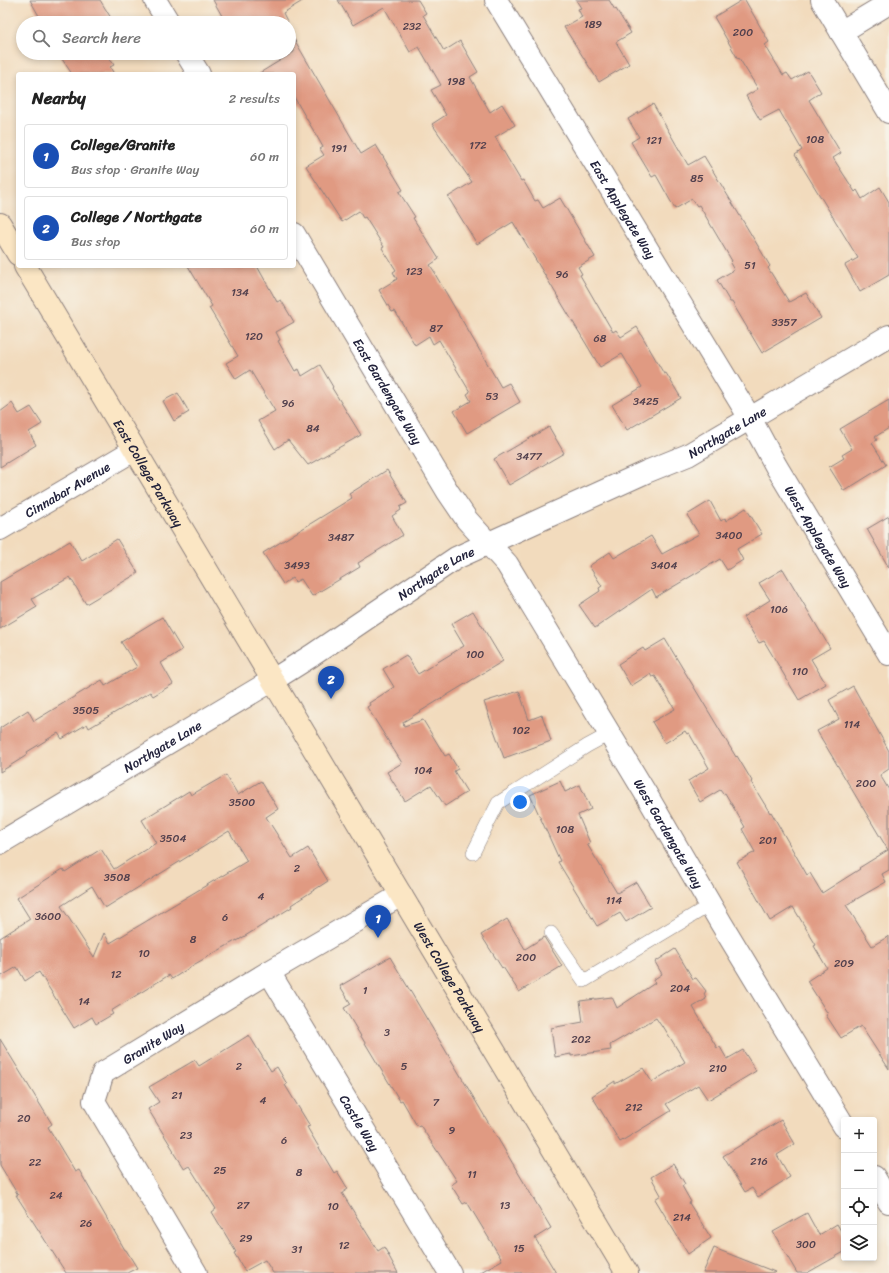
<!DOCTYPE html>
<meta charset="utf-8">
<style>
:root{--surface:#fff;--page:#f2f2f2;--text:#222;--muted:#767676;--line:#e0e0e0;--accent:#7c3aed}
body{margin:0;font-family:Sriracha,sans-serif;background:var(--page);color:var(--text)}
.controls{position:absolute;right:12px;bottom:12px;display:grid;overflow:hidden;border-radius:4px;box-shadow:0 2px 6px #0003}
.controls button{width:36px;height:36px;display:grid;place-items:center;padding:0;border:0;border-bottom:1px solid var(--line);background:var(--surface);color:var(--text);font:20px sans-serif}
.you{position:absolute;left:520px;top:802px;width:14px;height:14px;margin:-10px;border:3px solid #fff;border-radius:50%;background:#1a73e8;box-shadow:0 0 0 6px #1a73e833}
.badge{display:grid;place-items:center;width:26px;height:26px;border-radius:50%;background:var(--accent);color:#fff;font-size:13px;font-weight:700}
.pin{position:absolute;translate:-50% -33px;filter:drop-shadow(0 1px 2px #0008)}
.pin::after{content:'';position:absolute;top:21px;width:14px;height:12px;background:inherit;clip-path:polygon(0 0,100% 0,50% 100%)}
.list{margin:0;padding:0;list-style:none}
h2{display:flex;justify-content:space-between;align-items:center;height:52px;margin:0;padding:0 16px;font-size:17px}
h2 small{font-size:13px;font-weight:400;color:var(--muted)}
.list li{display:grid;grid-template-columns:26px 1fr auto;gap:12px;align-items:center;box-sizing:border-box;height:64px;margin:0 8px 8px;padding:0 8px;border:1px solid var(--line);border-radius:4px}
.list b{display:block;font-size:15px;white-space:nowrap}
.list p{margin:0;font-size:13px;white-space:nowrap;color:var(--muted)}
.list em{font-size:13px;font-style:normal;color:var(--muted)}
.icon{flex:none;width:22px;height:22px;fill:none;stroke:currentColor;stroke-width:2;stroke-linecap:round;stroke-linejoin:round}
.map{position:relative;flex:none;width:889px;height:1273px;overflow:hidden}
.search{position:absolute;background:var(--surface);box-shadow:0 2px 6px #0003;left:16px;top:16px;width:280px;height:44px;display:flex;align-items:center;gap:10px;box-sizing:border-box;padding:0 14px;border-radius:22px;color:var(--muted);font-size:15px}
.panel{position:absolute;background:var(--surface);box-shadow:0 2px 6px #0003;left:16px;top:72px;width:280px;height:196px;border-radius:4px}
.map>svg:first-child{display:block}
.building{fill:#e09a82;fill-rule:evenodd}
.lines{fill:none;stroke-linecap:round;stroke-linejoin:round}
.service-casing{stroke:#8a7e7c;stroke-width:14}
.minor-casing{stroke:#8a7e7c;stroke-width:24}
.secondary-casing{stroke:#8a7e7c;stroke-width:24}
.service{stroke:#fff;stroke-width:13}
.minor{stroke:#fff;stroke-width:22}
.secondary{stroke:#fbe6c4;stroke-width:22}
.labels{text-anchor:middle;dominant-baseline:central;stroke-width:3;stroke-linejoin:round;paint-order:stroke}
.number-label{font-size:11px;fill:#52404d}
.street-label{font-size:13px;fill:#22223b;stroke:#f7f3e8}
</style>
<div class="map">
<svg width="889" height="1273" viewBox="0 0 889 1273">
<rect width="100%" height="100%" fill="#f7f3e8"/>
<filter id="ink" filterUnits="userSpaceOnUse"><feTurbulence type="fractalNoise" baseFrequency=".025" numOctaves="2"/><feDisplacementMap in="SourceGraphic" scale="8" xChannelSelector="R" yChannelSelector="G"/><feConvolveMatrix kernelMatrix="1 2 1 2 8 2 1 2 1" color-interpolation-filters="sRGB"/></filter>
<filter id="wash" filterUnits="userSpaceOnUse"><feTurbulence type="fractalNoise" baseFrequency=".012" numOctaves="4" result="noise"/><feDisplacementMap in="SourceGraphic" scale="16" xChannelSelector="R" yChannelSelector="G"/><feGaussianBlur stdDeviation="0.9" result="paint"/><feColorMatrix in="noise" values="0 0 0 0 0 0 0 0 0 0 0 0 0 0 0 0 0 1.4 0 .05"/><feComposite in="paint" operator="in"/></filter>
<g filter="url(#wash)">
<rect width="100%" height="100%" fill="#f2dbbd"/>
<g id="blocks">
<g class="building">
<polygon points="30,0 100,0 114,23 43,23"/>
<polygon points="213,0 304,0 283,13 288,23 226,23"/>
<polygon points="338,0 418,0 426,13 423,15 444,51 460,41 478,72 470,77 490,112 502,104 515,125 495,137 521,181 523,180 535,201 538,200 543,208 560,198 595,257 578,267 582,274 580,275 613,332 616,330 621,337 637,327 664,374 666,373 681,398 627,430 612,405 642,387 622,354 600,367 513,222 477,244 448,197 472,182 432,124 446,115 431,90 441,85 419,47 410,52 384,7 353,25"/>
<polygon points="576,0 609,0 615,10 616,9 631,33 616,42 629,64 599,82 564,27 582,17 578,9 581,8"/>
<polygon points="742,0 745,0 769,42 765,45 783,75 787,73 792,80 808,71 821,92 809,100 841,153 833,158 855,192 857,190 862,199 880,187 889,202 889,275 860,292 845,265 858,258 795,155 802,150 779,110 760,120 746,96 758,89 739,58 738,59 714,17"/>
<polygon points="294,39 361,154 376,145 403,190 399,192 415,217 413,218 439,259 430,265 436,274 435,274 501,387 509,383 520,402 467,433 454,411 471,401 467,394 470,392 439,340 433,344 429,336 415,345 395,311 392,312 379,290 397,279 393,272 396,270 382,248 384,247 365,217 363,218 359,211 342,222 306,166 324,155 320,149 323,147 294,97 294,74 258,74 294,52"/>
<polygon points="58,53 106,53 114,65 110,67 114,74 72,74"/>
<polygon points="653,104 688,165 704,156 770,266 768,268 789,302 806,293 821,318 762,353 732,302 730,302 717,280 734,270 730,263 732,261 699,205 697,206 692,199 675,209 656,175 652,177 631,142 639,137 628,119"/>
<polygon points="188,266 257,266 277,302 281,300 294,322 276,332 280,340 278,341 295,371 299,369 302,376 320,365 333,387 332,388 361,435 308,465 288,440 275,449 258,421 275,411 250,370 236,379 226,363 238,356 209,308 212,306"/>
<polygon points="178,393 189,412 174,421 163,401"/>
<polygon points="889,400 889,428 875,437 877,440 872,443 886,465 844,491 829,467 844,458 842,455 852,449 840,429"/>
<polygon points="12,403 19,414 31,407 42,424 29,432 36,445 0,467 0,412"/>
<polygon points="549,427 564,453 509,485 494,459"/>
<polygon points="387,470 407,503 400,507 401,510 392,516 403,535 358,563 360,567 312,596 301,579 295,582 292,578 283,584 263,553 352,498 349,494"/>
<polygon points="710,501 721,521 725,518 726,521 746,508 762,534 737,549 743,560 727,570 720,559 656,597 652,589 595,628 579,605 600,591 599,588 602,586 589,566 610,552 614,558 651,536 662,554 699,534 687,515"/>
<polygon points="889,516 889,568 867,529"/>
<polygon points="117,539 138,573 86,604 70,577 32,599 37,607 0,629 0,582 70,541 82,561"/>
<polygon points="783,569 830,648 811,659 826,684 799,700 764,641 759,643 743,617 770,600 759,583"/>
<polygon points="473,611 503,661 403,722 404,726 423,720 445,756 449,754 458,769 454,771 467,792 445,806 431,785 405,801 387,772 402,763 367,707 370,705 369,703 394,687 383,669 406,655 418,674 464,646 451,624"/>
<polygon points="162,617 182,650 161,663 173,684 153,696 150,692 89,728 87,724 62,739 58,733 27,752 28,754 24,757 0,772 0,728 28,710 34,721 102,680 105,686 137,667 121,642"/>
<polygon points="665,639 736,757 737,756 752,781 751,782 770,813 771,812 807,875 810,873 822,893 860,869 859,868 888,850 817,731 839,719 829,700 853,686 889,751 889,769 880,775 889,790 889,870 882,874 886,882 846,905 872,946 889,936 889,1069 861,1026 841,1038 826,1015 828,1014 807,981 827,968 814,946 816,945 793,907 770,921 737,862 755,852 742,829 745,827 725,793 723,794 720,790 700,802 688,781 709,768 689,733 687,734 685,731 665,743 652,722 675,709 655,676 652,677 650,674 631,686 618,664 643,648 645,651"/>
<polygon points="519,691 529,720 542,715 551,741 504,758 484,702"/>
<path d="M226 775 238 795 261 781 278 809 266 817 292 858 308 848 328 881 291 905 292 907 237 941V940L195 964 172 979 169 975 111 1011 113 1014 96 1024 92 1017 74 1028 39 972 25 981 17 967 0 977V938L30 919 17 898 63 869 65 872 101 849 114 869 156 843 142 820 189 791 191 795ZM229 831 247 861 110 943 104 933 94 957 61 906 92 886 105 908Z"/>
<polygon points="560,781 565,792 580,785 591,809 578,815 590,843 587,844 617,893 636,882 651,907 626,922 620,913 597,926 558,862 560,861 530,795"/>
<polygon points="507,919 525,949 544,937 562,966 519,992 503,967 502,968 481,935"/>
<polygon points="675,949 693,979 696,978 706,991 704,994 706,999 693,1007 717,1048 720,1047 727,1059 743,1050 756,1071 708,1100 698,1085 666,1104 671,1111 620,1142 592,1096 615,1081 615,1084 643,1068 652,1082 685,1062 663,1026 662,1027 656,1018 610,1045 611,1050 571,1056 571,1054 555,1057 551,1028 583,1022 580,1001 612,997 617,1008 655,983 653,980 662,974 655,962"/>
<polygon points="390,957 551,1228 535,1238 556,1273 479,1273 502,1260 467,1202 463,1204 451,1185 457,1181 420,1125 417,1126 402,1100 400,1101 344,1008 351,1004 340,986"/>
<polygon points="249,1035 271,1071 277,1067 287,1084 285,1085 310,1126 307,1127 334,1173 337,1171 348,1189 342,1193 378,1251 384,1247 398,1273 273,1273 265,1260 245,1271 234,1253 236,1252 212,1212 216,1209 189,1166 184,1169 173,1152 174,1151 148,1109 159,1102 149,1087 195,1060 199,1066"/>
<polygon points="0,1039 52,1124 48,1127 75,1172 79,1170 125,1250 126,1250 137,1268 127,1273 66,1273 16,1195 18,1195 0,1165"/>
<polygon points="781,1120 795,1144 777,1155 790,1177 758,1197 752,1188 745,1192 723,1156"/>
<polygon points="673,1164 685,1184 682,1186 691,1202 689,1203 711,1238 688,1254 655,1199 661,1195 651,1177"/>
<polygon points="807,1213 819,1235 837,1224 844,1236 844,1252 807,1273 797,1273 773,1232"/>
<polygon points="714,1248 775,1272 774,1273 703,1273"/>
</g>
</g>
</g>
<g filter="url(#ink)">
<use href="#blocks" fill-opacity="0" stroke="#8a7e7c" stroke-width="1"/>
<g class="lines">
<defs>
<g id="service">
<polyline points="473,853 498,803 587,746 609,734"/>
<polyline points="551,933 584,981 710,905"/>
</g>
<g id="minor">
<polyline points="155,0 169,23"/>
<path id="s1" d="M496 0 750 418 776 466 889 654"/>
<polyline points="822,0 889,112"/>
<polyline points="841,32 889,3"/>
<polyline points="186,53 199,74"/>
<path id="s2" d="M294 234 448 492 467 520 507 564 646 794 721 923 844 1126"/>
<path id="s3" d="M0 529 134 450"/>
<path id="s4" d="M0 843 273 680 311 656 456 558 646 472 688 455 889 336"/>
<path id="s5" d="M269 972 450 1273"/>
<polyline points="874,1177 889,1202"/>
<path id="s6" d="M196 1273 94 1101 103 1073 269 972 401 895"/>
</g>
<g id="secondary">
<polyline points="0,224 18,254"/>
<path id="s7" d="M25 266 627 1273"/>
</g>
</defs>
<use href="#service" class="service-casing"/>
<use href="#minor" class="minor-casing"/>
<use href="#secondary" class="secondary-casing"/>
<use href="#service" class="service"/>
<use href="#minor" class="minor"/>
<use href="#secondary" class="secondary"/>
</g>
</g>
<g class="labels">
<g class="number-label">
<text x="593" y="24">189</text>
<text x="412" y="26">232</text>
<text x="743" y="32">200</text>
<text x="456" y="81">198</text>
<text x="815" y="139">108</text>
<text x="654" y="140">121</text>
<text x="478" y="145">172</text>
<text x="339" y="148">191</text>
<text x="697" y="178">85</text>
<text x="750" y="265">51</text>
<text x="414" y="271">123</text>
<text x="562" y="274">96</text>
<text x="240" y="292">134</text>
<text x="784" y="322">3357</text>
<text x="436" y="328">87</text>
<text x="254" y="336">120</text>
<text x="600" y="338">68</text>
<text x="492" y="396">53</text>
<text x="646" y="401">3425</text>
<text x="288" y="403">96</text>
<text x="313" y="428">84</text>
<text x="529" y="456">3477</text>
<text x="729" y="535">3400</text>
<text x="341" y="537">3487</text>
<text x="297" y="565">3493</text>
<text x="664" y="565">3404</text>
<text x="779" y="609">106</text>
<text x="475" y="654">100</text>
<text x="800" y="671">110</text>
<text x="86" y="710">3505</text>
<text x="852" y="724">114</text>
<text x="521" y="730">102</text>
<text x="423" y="770">104</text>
<text x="866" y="783">200</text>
<text x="242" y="802">3500</text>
<text x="565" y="829">108</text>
<text x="173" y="838">3504</text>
<text x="768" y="840">201</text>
<text x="297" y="868">2</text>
<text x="117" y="877">3508</text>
<text x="261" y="896">4</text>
<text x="614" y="900">114</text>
<text x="48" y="916">3600</text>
<text x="225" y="917">6</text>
<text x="193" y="939">8</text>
<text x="144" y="953">10</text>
<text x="526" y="957">200</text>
<text x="844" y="963">209</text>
<text x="116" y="974">12</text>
<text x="680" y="988">204</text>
<text x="365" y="990">1</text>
<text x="84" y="1001">14</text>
<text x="387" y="1032">3</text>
<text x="581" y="1039">202</text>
<text x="239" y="1066">2</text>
<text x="404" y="1066">5</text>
<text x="718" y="1068">210</text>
<text x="177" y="1095">21</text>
<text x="263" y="1100">4</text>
<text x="436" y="1102">7</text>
<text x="634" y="1107">212</text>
<text x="24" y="1118">20</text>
<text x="452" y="1130">9</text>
<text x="186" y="1135">23</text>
<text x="284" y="1140">6</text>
<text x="759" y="1161">216</text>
<text x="35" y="1162">22</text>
<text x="220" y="1170">25</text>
<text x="299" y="1172">8</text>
<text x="472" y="1174">11</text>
<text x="56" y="1195">24</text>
<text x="243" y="1205">27</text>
<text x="505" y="1205">13</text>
<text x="333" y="1206">10</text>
<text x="682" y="1217">214</text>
<text x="86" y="1223">26</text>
<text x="246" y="1238">29</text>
<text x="806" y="1244">300</text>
<text x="344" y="1245">12</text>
<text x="519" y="1248">15</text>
<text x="297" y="1249">31</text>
</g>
<g class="street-label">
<text stroke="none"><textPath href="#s1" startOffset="245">East Applegate Way</textPath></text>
<text stroke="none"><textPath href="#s2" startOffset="183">East Gardengate Way</textPath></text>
<text stroke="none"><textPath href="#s4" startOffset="837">Northgate Lane</textPath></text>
<text stroke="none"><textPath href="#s7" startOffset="241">East College Parkway</textPath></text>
<text stroke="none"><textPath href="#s3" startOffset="78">Cinnabar Avenue</textPath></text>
<text stroke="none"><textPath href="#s1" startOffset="626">West Applegate Way</textPath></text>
<text stroke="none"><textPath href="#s4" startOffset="513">Northgate Lane</textPath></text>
<text stroke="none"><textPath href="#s4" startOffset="189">Northgate Lane</textPath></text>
<text stroke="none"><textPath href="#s2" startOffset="708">West Gardengate Way</textPath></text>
<text stroke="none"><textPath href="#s7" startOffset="828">West College Parkway</textPath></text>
<text stroke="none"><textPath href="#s6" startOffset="288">Granite Way</textPath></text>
<text stroke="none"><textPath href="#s5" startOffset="176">Castle Way</textPath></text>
</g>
</g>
</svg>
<div class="controls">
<button>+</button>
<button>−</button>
<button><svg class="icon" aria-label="locate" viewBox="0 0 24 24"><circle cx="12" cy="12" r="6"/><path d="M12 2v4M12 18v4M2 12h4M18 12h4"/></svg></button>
<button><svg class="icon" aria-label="layers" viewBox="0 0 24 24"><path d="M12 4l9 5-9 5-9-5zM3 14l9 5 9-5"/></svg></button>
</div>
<div class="you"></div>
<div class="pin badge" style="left:378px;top:938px;background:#1a4fb4">1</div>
<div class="pin badge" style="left:331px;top:699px;background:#1a4fb4">2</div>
<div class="search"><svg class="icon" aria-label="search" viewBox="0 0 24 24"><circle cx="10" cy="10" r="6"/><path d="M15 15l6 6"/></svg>Search here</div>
<section class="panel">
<h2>Nearby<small>2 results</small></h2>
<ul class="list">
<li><span class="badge" style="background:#1a4fb4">1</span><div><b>College/Granite</b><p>Bus stop · Granite Way</p></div><em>60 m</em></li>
<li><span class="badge" style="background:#1a4fb4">2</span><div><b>College / Northgate</b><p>Bus stop</p></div><em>60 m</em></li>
</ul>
</section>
</div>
